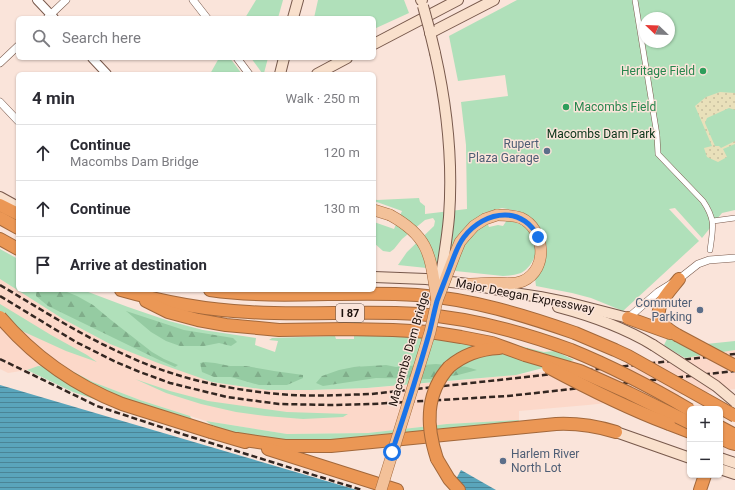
<!DOCTYPE html>
<meta charset="utf-8">
<style>
:root{--surface:#fff;--page:#f2f2f3;--text:#2b2b33;--muted:#7c7c81;--line:#e1e1e2}
body{margin:0;font-family:Roboto,sans-serif;background:var(--page);color:var(--text)}
.controls{position:absolute;right:12px;bottom:12px;display:grid;overflow:hidden;border-radius:6px;box-shadow:0 1px 3px #0004}
.controls button{width:36px;height:36px;display:grid;place-items:center;padding:0;border:0;border-bottom:1px solid var(--line);background:var(--surface);color:var(--text);font:20px sans-serif}
.compass{position:absolute;left:639px;top:12px;width:36px;height:36px;border-radius:50%;background:var(--surface);box-shadow:0 1px 3px #0004;rotate:293deg}
.stop{position:absolute;width:12px;height:12px;margin:-9px;border:3px solid #1a73e8;border-radius:50%;background:#fff}
.stop.end{background:#1a73e8;border-color:#fff;box-shadow:0 1px 4px #0008}
.list{margin:0;padding:0;list-style:none}
h2{display:flex;justify-content:space-between;align-items:center;height:52px;margin:0;padding:0 16px;font-size:17px}
h2 small{font-size:13px;font-weight:400;color:var(--muted)}
.list li{display:grid;grid-template-columns:26px 1fr auto;gap:12px;align-items:center;box-sizing:border-box;height:56px;padding:0 16px;border-top:1px solid var(--line)}
.list b{display:block;font-size:15px;white-space:nowrap}
.list p{margin:0;font-size:13px;white-space:nowrap;color:var(--muted)}
.list em{font-size:13px;font-style:normal;color:var(--muted)}
.icon{flex:none;width:22px;height:22px;fill:none;stroke:currentColor;stroke-width:2;stroke-linecap:round;stroke-linejoin:round}
.map{position:relative;flex:none;width:735px;height:490px;overflow:hidden}
.search{position:absolute;background:var(--surface);box-shadow:0 1px 3px #0004;left:16px;top:16px;width:360px;height:44px;display:flex;align-items:center;gap:10px;box-sizing:border-box;padding:0 14px;border-radius:6px;color:var(--muted);font-size:15px}
.panel{position:absolute;background:var(--surface);box-shadow:0 1px 3px #0004;left:16px;top:72px;width:360px;height:220px;border-radius:6px}
.map>svg:first-child{display:block}
.built{fill:#fcd8c9}
.green{fill:#b0e0ba;fill-rule:evenodd}
.forest{fill:url(#forest-firs)}
.sand{fill:url(#sand-dots)}
.water{fill:url(#water-rules)}
.lines{fill:none;stroke-linecap:round;stroke-linejoin:round}
.pedestrian-casing{stroke:#78594c;stroke-width:6}
.minor-casing{stroke:#78594c;stroke-width:8}
.tertiary-casing{stroke:#78594c;stroke-width:10}
.secondary-casing{stroke:#78594c;stroke-width:12}
.primary-casing{stroke:#a3683b;stroke-width:12}
.motorway-casing{stroke:#a3683b;stroke-width:14}
.pedestrian{stroke:#fff;stroke-width:5}
.minor{stroke:#fff;stroke-width:7}
.tertiary{stroke:#fff;stroke-width:8}
.secondary{stroke:#f9e0cc;stroke-width:10}
.primary{stroke:#f3c199;stroke-width:11}
.motorway{stroke:#eb9755;stroke-width:12}
.rail{stroke:#332621;stroke-width:2.5;stroke-dasharray:6 3;stroke-linecap:butt}
.secondary-bridge-casing{stroke:#78594c;stroke-width:12;stroke-linecap:butt}
.primary-bridge-casing{stroke:#a3683b;stroke-width:12;stroke-linecap:butt}
.motorway-bridge-casing{stroke:#a3683b;stroke-width:14;stroke-linecap:butt}
.secondary-bridge{stroke:#f9e0cc;stroke-width:10}
.primary-bridge{stroke:#f3c199;stroke-width:11}
.motorway-bridge{stroke:#eb9755;stroke-width:12}
.route{stroke:#1a73e8;stroke-width:5}
.leisure-dot{fill:#2e9e5b;stroke:#fae4da;stroke-width:1.5}
.service-dot{fill:#5c6f8a;stroke:#fae4da;stroke-width:1.5}
.labels{text-anchor:middle;dominant-baseline:central;stroke-width:3;stroke-linejoin:round;paint-order:stroke}
.shield{fill:#fae4da;stroke:#5f504a;stroke-width:1}
.shield-label{font-size:11px;font-weight:bold;fill:#1d110c}
.leisure-label{font-size:12px;fill:#27864d;stroke:#fae4da;text-anchor:end}
.park-label{font-size:12px;fill:#093318;stroke:#fae4da}
.service-label{font-size:12px;fill:#4e5e75;stroke:#fae4da;text-anchor:end}
.street-label{font-size:12px;fill:#1d110c;stroke:#fae4da}
</style>
<div class="map">
<svg width="735" height="490" viewBox="0 0 735 490">
<defs>
<pattern id="forest-firs" width="22" height="20" patternUnits="userSpaceOnUse"><rect width="22" height="20" fill="#95cba2"/><path d="M5 1l3.5 6h-7zM16 11l3.5 6h-7z" fill="#80ad8a"/></pattern>
<pattern id="sand-dots" width="8" height="8" patternUnits="userSpaceOnUse"><rect width="8" height="8" fill="#e9e0ba"/><path d="M2 2h.1M6 6h.1" fill="none" stroke="#c7bf9f" stroke-width="1.8" stroke-linecap="round"/></pattern>
<pattern id="water-rules" width="6" height="5" patternUnits="userSpaceOnUse"><rect width="6" height="5" fill="#5aa5bb"/><path d="M0 2.5h6" fill="none" stroke="#4a8596"/></pattern>
</defs>
<rect width="100%" height="100%" fill="#fae4da"/>
<polygon class="built" points="0,279 63,319 110,344 212,382 267,390 312,390 367,388 453,381 685,358 735,350 735,389 588,405 519,411 519,420 447,424 368,433 287,434 206,421 140,400 93,382 66,368 38,366 27,370 8,373 0,369"/>
<g class="green">
<polygon points="256,0 283,0 278,18 245,18"/>
<polygon points="318,0 404,0 409,13 374,29 374,18 314,18"/>
<path d="M517 0H735V210L722 213 702 238 675 208 669 209 699 241 623 311 591 298 572 293 536 286 535 278 544 264 547 248 544 235 534 220 518 211 502 208 483 213 489 227 498 225 503 226 507 220C514 222 521 224 527 229 532 234 536 243 536 249 536 258 529 269 521 273 515 275 509 276 503 276L398 265 407 252 434 226 435 221 433 218 425 220 402 239 394 249 390 252 383 251 374 243V222L394 229 402 211 374 201V199L377 200 419 198 420 202 425 206V214L467 209 466 145 461 102 508 96 505 75 458 81 449 36ZM645 18H669V42H645Z"/>
<polygon points="219,58 230,58 242,74 210,74"/>
<polygon points="251,58 268,58 264,73 262,73"/>
<polygon points="0,249 18,259 18,290 83,290 128,307 169,321 203,330 256,338 255,345 275,352 278,341 269,340 272,338 335,336 336,339 354,339 354,322 508,343 544,352 555,351 574,360 516,375 367,388 312,390 267,390 212,382 158,363 110,344 63,319 0,279"/>
<polygon points="0,304 51,335 87,355 97,362 66,351 0,321"/>
<polygon points="673,327 706,344 735,341 735,350 685,358 668,348 664,345"/>
<polygon points="38,366 66,368 93,382 140,400 190,416 194,423 130,411 73,392 27,370"/>
<polygon points="135,379 170,391 208,401 287,412 348,414 343,417 303,419 266,416 236,412 201,404 166,393"/>
<polygon points="519,420 518,422 332,442 267,442 213,426 206,421 287,434 368,433 447,424"/>
</g>
<g class="forest">
<polygon points="36,290 62,290 77,296 93,305 111,320 152,352 164,359 178,365 175,367 157,359 48,306 36,296"/>
<polygon points="126,311 184,330 233,338 237,342 231,346 219,343 204,346 180,346 166,341 151,332"/>
<polygon points="205,362 215,363 230,366 246,366 274,371 303,375 303,378 287,385 259,385 231,377 214,377 202,372 200,363"/>
<polygon points="436,364 467,367 477,370 458,375 430,379 376,378 323,386 316,383 322,376 339,370 354,367 386,365 396,367"/>
</g>
<polygon class="sand" points="720,92 735,93 735,110 729,108 707,118 705,123 715,146 719,146 721,148 735,141 735,144 723,149 727,157 718,162 707,157 704,148 712,146 695,106 706,97"/>
<g class="water">
<polygon points="0,385 357,490 0,490"/>
<polygon points="461,470 496,490 450,490"/>
</g>
<g class="lines">
<defs>
<g id="pedestrian">
<path d="M635 0 657 135 658 154 703 201C716 220 713 228 710 250"/>
<polyline points="713,221 735,218"/>
</g>
<g id="minor">
<polyline points="193,0 207,18"/>
<polyline points="47,18 66,0"/>
<polyline points="237,58 249,74"/>
<polyline points="0,63 18,46"/>
<polyline points="0,102 18,121"/>
<polyline points="628,318 658,292 679,279 698,264 709,260 735,258"/>
</g>
<g id="tertiary">
<polyline points="37,0 54,18"/>
<polyline points="92,58 107,74"/>
</g>
<g id="secondary">
<polyline points="421,0 422,0"/>
<polyline points="293,18 298,0"/>
<polyline points="429,28 435,53"/>
<polyline points="430,33 494,0"/>
<polyline points="374,44 458,0"/>
<polyline points="280,74 284,58"/>
<polyline points="317,74 347,58"/>
<polyline points="0,197 18,207"/>
<polyline points="374,277 426,279 468,284 514,293 540,297 570,303 628,318"/>
<path d="M558 307C592 316 623 327 653 345"/>
<polyline points="616,432 690,458"/>
<polyline points="720,458 735,463"/>
<polyline points="720,469 735,474"/>
</g>
<g id="primary">
<polyline points="374,210 390,215"/>
<path d="M468 284C477 284 486 283 495 283 505 283 514 285 523 281 549 269 545 229 521 218 513 215 505 215 497 215"/>
</g>
<g id="motorway">
<polyline points="0,205 18,214"/>
<polyline points="0,218 18,228"/>
<polyline points="0,239 18,249"/>
<path d="M121 290C163 302 206 310 249 312 305 316 362 310 418 314 470 318 522 332 571 350"/>
<path d="M210 290C279 300 348 290 417 295 471 299 524 315 575 333"/>
<polyline points="146,301 168,312 198,320 226,325 279,330 345,329 393,330 430,332 461,337 492,343 525,355"/>
<polyline points="628,318 670,333"/>
<path d="M677 335C672 332 666 328 662 323 651 308 670 291 679 279"/>
<path d="M449 367C463 355 480 349 499 348"/>
<polyline points="669,424 690,432"/>
<polyline points="720,427 735,435"/>
<polyline points="211,432 245,442"/>
<polyline points="720,438 731,443 735,444"/>
<path d="M237 439 285 446H331L556 424C577 423 596 426 616 432"/>
<polyline points="268,449 397,490"/>
<polyline points="437,459 449,479 459,490"/>
<polyline points="700,490 705,475"/>
</g>
</defs>
<use href="#pedestrian" class="pedestrian-casing"/>
<use href="#minor" class="minor-casing"/>
<use href="#tertiary" class="tertiary-casing"/>
<use href="#secondary" class="secondary-casing"/>
<use href="#primary" class="primary-casing"/>
<use href="#motorway" class="motorway-casing"/>
<use href="#pedestrian" class="pedestrian"/>
<use href="#minor" class="minor"/>
<use href="#tertiary" class="tertiary"/>
<use href="#secondary" class="secondary"/>
<use href="#primary" class="primary"/>
<use href="#motorway" class="motorway"/>
<g class="rail">
<path d="M0 285C39 308 77 333 119 352 167 376 226 390 280 394 310 397 340 395 371 394L735 354"/>
<polyline points="0,296 76,342 116,362 140,372 170,383 227,397 279,404 332,405 372,404 508,396 735,371"/>
<polyline points="0,359 97,406 185,435 362,490"/>
</g>
<defs>
<g id="secondary-bridge">
<polyline points="423,6 429,28"/>
<path d="M435 53C447 106 453 162 449 217 447 240 443 263 439 287"/>
<polyline points="653,345 716,386 735,402"/>
</g>
<g id="primary-bridge">
<path d="M390 215C432 238 430 258 437 301"/>
<polyline points="381,490 430,332 437,301 455,254 460,242 465,236 474,226 485,219 497,215"/>
</g>
<g id="motorway-bridge">
<path d="M0 317C33 356 74 385 122 404L211 432"/>
<polyline points="575,333 615,350 628,356 735,416"/>
<polyline points="677,335 735,366"/>
<path d="M571 350C613 367 651 387 690 410"/>
<polyline points="525,355 580,371 629,393 690,423"/>
<path d="M548 367C587 388 627 408 669 424"/>
<path d="M437 459C426 426 425 394 449 367"/>
</g>
</defs>
<use href="#secondary-bridge" class="secondary-bridge-casing"/>
<use href="#primary-bridge" class="primary-bridge-casing"/>
<use href="#motorway-bridge" class="motorway-bridge-casing"/>
<use href="#secondary-bridge" class="secondary-bridge"/>
<use href="#primary-bridge" class="primary-bridge"/>
<use href="#motorway-bridge" class="motorway-bridge"/>
</g>
<g class="lines">
<path class="route" d="M392 452C405 413 418 373 429 334 432 323 434 312 437 301 441 290 446 278 450 267 454 257 457 246 464 237 474 224 489 215 505 215 520 215 532 224 538 237"/>
</g>
<g class="leisure-dot">
<circle cx="703" cy="71" r="4"/>
<circle cx="566" cy="107" r="4"/>
</g>
<g class="service-dot">
<circle cx="547" cy="151" r="4"/>
<circle cx="700" cy="310" r="4"/>
<circle cx="503" cy="461" r="4"/>
</g>
<g class="labels">
<rect class="shield" x="336" y="304" width="28" height="18" rx="3"/>
<g class="shield-label">
<text x="350" y="313">I 87</text>
</g>
<g class="leisure-label">
<text x="695" y="71">Heritage Field</text>
<text x="574" y="107" text-anchor="start">Macombs Field</text>
</g>
<g class="park-label">
<text x="601" y="134">Macombs Dam Park</text>
</g>
<g class="service-label">
<text x="539" y="144">Rupert<tspan x="539" dy="14">Plaza Garage</tspan></text>
<text x="692" y="303">Commuter<tspan x="692" dy="14">Parking</tspan></text>
<text x="511" y="454" text-anchor="start">Harlem River<tspan x="511" dy="14">North Lot</tspan></text>
</g>
<g class="street-label">
<text transform="translate(525 296) rotate(11)">Major Deegan Expressway</text>
<text transform="translate(409 349) rotate(-74)">Macombs Dam Bridge</text>
</g>
</g>
</svg>
<div class="controls">
<button>+</button>
<button>−</button>
</div>
<svg class="compass" viewBox="-18 -18 36 36"><path d="M0-13l5 13h-10z" fill="#e53935"/><path d="M0 13l5-13h-10z" fill="#7c7c81"/></svg>
<div class="stop" style="left:392px;top:452px"></div>
<div class="stop end" style="left:538px;top:237px"></div>
<div class="search"><svg class="icon" aria-label="search" viewBox="0 0 24 24"><circle cx="10" cy="10" r="6"/><path d="M15 15l6 6"/></svg>Search here</div>
<section class="panel">
<h2>4 min<small>Walk · 250 m</small></h2>
<ul class="list">
<li><svg class="icon" aria-label="ahead" viewBox="0 0 24 24"><path d="M12 20V5M6 11l6-6 6 6"/></svg><div><b>Continue</b><p>Macombs Dam Bridge</p></div><em>120 m</em></li>
<li><svg class="icon" aria-label="ahead" viewBox="0 0 24 24"><path d="M12 20V5M6 11l6-6 6 6"/></svg><div><b>Continue</b></div><em>130 m</em></li>
<li><svg class="icon" aria-label="arrive" viewBox="0 0 24 24"><path d="M6 21V4h12l-3 4 3 4H6"/></svg><div><b>Arrive at destination</b></div></li>
</ul>
</section>
</div>
